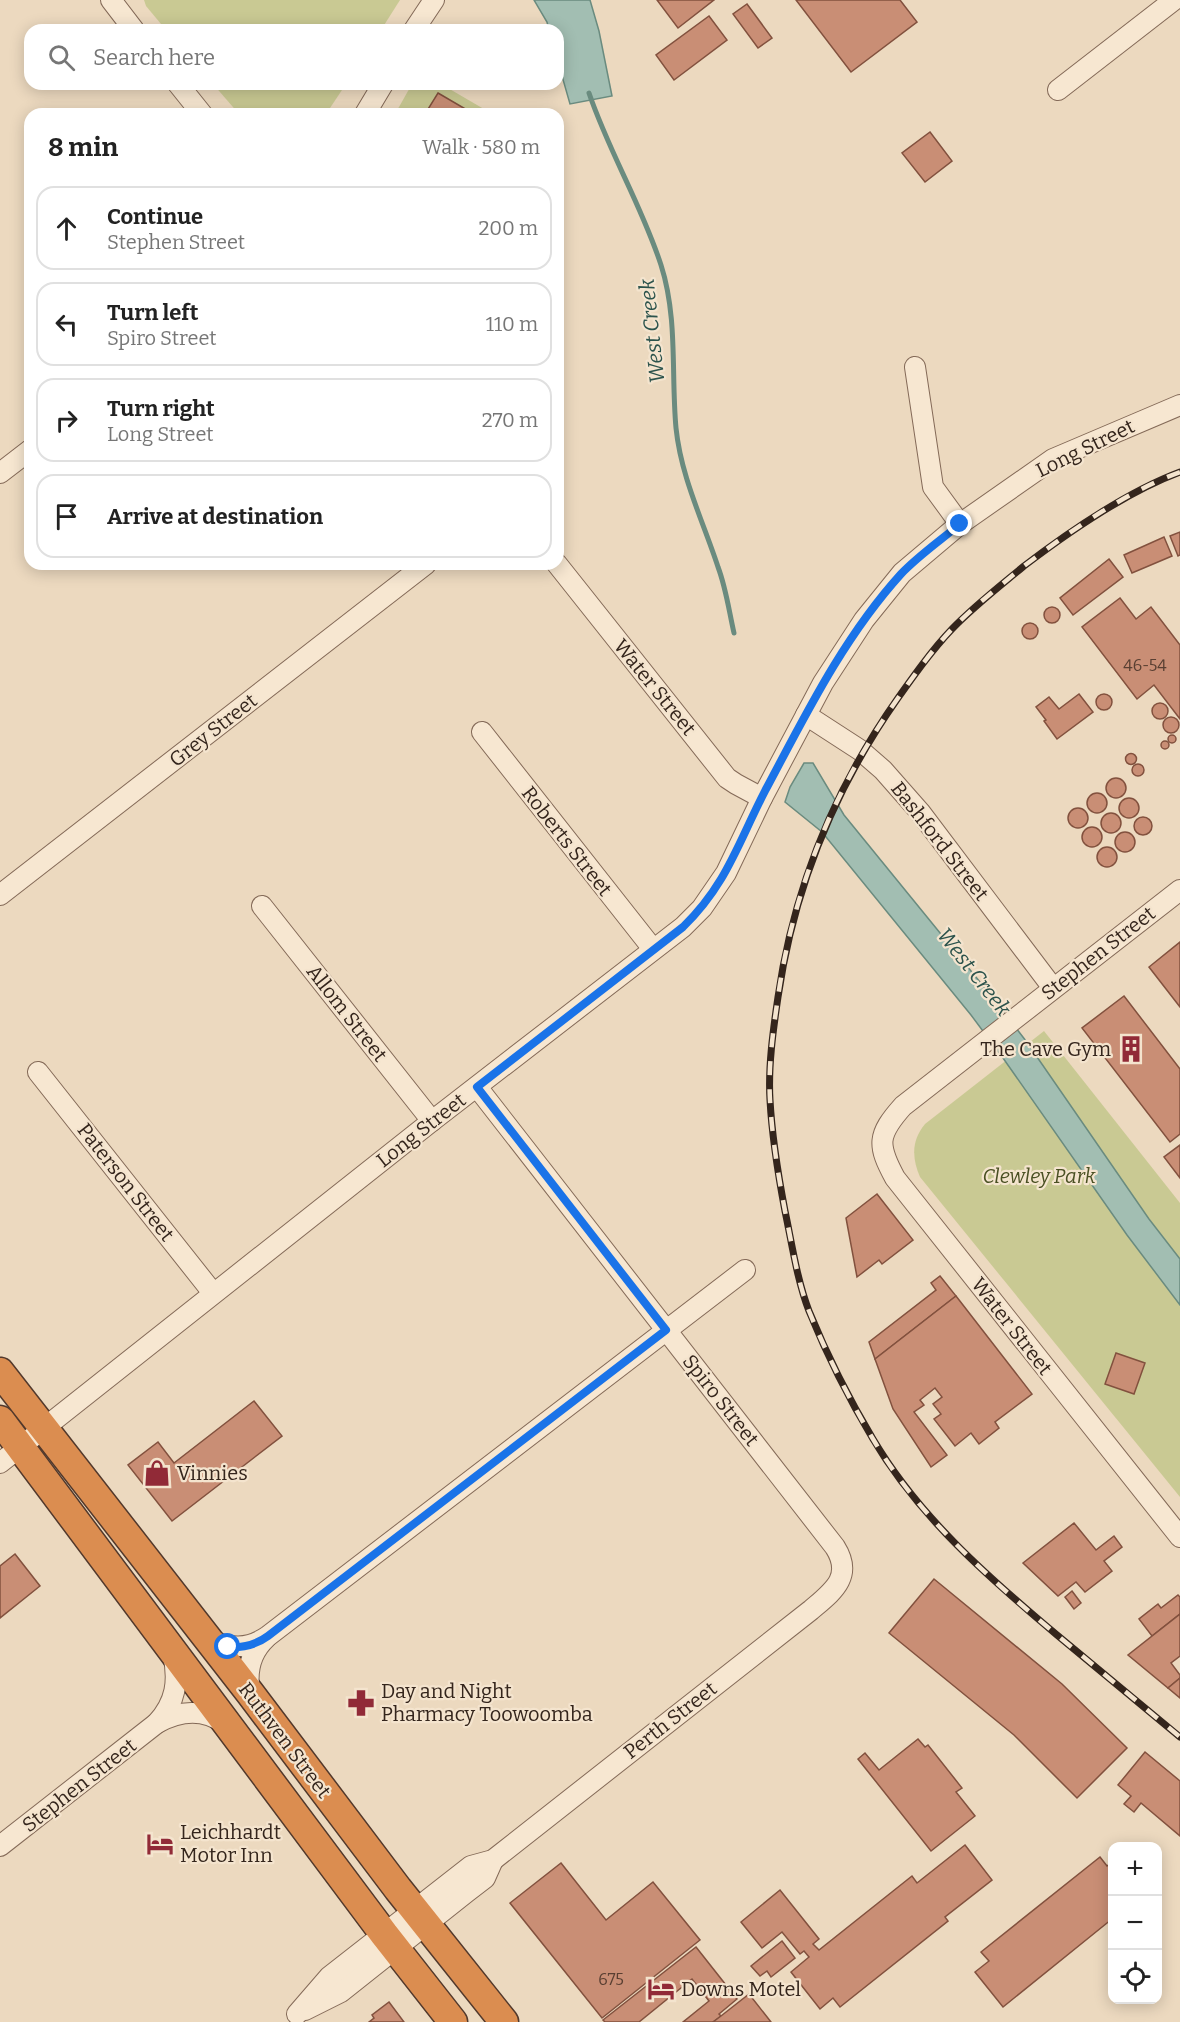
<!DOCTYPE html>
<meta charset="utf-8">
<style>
:root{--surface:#fff;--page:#f6f6f6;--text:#222;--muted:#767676;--line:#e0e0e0}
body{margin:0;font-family:Bitter,serif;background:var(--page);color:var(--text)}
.controls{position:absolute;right:18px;bottom:18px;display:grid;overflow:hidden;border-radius:12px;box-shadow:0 3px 15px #0003}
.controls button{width:54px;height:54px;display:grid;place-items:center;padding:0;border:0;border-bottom:2px solid var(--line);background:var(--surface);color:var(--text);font:30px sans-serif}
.stop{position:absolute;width:18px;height:18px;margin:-14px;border:4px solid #1a73e8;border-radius:50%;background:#fff}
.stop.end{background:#1a73e8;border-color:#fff;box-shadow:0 2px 6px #0008}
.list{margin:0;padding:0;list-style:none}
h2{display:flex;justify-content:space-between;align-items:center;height:78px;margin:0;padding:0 24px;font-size:26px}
h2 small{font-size:20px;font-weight:400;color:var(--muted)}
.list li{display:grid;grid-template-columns:39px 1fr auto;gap:18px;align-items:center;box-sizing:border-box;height:84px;margin:0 12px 12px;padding:0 12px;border:2px solid var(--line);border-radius:18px}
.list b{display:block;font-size:22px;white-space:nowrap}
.list p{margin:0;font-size:20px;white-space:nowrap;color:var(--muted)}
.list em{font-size:20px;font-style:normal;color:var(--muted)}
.icon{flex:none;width:33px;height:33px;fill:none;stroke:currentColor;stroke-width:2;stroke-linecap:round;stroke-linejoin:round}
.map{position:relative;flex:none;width:1180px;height:2022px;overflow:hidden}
.search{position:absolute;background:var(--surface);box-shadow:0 3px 15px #0003;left:24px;top:24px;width:540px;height:66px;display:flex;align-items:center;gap:15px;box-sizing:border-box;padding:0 21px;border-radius:18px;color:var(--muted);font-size:22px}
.panel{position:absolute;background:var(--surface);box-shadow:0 3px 15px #0003;left:24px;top:108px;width:540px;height:462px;border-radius:18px}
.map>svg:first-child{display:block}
.green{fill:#c9c993}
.water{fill:#a2beb2;stroke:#6a8b7f;stroke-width:1.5}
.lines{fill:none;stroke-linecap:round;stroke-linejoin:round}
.stream{stroke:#6a8b7f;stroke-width:5}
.building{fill:#c98e75;stroke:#82513e;stroke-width:1.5}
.minor-casing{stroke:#846a58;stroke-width:22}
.highway-casing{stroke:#52392c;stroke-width:31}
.minor{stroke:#f7e7d1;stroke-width:20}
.highway{stroke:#db8d50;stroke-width:28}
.rail-casing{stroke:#34251c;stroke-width:7}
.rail{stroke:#f4e4ce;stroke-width:4.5;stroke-dasharray:14;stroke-linecap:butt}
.route{stroke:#1a73e8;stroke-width:8}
.labels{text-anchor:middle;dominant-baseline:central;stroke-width:4.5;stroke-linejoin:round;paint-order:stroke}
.number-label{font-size:16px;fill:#593f32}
.street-label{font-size:20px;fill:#34251c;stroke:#f4e4ce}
.poi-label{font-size:20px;fill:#34251c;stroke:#f4e4ce;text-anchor:start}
.park-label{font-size:20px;font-style:italic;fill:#4a5023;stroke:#f4e4ce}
.water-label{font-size:21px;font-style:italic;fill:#2c534c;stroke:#f4e4ce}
</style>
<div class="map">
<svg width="1180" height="2022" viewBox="0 0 1180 2022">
<rect width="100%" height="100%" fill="#ecd9bf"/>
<g class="green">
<polygon points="144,0 400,0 381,30 166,30 146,6"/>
<polygon points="213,84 346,84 326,114 239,114"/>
<polygon points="412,84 441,84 489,112 488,114 395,114"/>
<path d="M1044 1031 1180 1203V1497L920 1177C912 1158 911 1141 925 1124Z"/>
</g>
<g class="water">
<polygon points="534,0 590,0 599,31 612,96 570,104 558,62 558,30 549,30 547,22"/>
<polygon points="804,763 813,763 844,815 993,998 1026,1041 1149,1219 1180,1259 1180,1305 1127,1235 1003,1058 971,1015 822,832 785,802 790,787"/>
</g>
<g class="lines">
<path class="stream" d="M589 93C609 152 642 206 661 265 678 318 671 374 676 428 681 477 703 521 718 567 726 588 729 611 734 633"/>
</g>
<g class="building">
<polygon points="657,0 714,0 678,28"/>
<polygon points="796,0 900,0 917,22 851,72"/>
<polygon points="747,4 772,38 758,48 733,14"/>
<polygon points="709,16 727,40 674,80 656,55"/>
<polygon points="438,93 474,114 425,114"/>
<polygon points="930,132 952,161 925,182 902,153"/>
<polygon points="1180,532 1180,555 1178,556 1170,536"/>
<polygon points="1164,537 1172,556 1132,573 1124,555"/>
<polygon points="1109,559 1123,577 1073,615 1060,598"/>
<polygon points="1120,598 1136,619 1151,607 1180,645 1180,719 1154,685 1137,699 1082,627"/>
<circle cx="1052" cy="615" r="8"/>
<circle cx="1030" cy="631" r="8"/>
<circle cx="1104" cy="702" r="8"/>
<polygon points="1079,694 1093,712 1057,739 1044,721 1046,720 1036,707 1049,697 1059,709"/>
<circle cx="1160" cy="711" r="8"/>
<circle cx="1171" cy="725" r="8"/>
<circle cx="1172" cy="739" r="4"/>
<circle cx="1165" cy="745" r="4"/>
<circle cx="1131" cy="759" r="5.5"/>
<circle cx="1138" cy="770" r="6"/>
<circle cx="1116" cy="788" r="10"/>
<circle cx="1097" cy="803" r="10"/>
<circle cx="1129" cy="808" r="10"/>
<circle cx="1078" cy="818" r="10"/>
<circle cx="1111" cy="823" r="10"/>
<circle cx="1143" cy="826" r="9"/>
<circle cx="1092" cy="837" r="10"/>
<circle cx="1125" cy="842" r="10"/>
<circle cx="1107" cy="857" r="10"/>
<polygon points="1180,942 1180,1007 1149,967"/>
<polygon points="1124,996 1180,1069 1180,1134 1170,1142 1082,1028"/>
<polygon points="1180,1145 1180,1178 1164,1157"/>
<polygon points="877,1194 913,1240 882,1264 879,1260 857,1277 846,1218"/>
<polygon points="940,1276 956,1296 875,1359 869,1342 936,1290 931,1283"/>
<polygon points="956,1296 1032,1394 995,1422 999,1428 979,1444 971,1433 955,1446 934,1419 941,1414 933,1404 942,1397 935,1388 920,1400 924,1405 914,1412 947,1455 931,1467 893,1409 875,1359"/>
<polygon points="1116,1353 1145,1363 1134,1394 1105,1384"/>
<polygon points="254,1401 282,1436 172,1521 128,1465 158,1442 174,1463"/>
<polygon points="1074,1523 1096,1550 1114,1536 1122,1547 1104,1561 1112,1571 1085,1592 1076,1582 1058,1596 1023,1563"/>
<polygon points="15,1554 40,1586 0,1618 0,1566"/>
<polygon points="934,1579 1062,1684 1127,1748 1077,1798 1014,1735 889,1633"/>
<polygon points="1072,1591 1081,1603 1074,1609 1065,1597"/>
<polygon points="1178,1595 1180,1597 1180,1614 1152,1636 1139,1619 1158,1604 1161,1608"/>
<polygon points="1180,1614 1180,1656 1171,1663 1180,1675 1180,1678 1168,1688 1128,1655"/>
<polygon points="1180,1678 1180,1698 1168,1688"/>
<polygon points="918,1739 925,1747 928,1745 962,1788 956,1792 975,1816 931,1851 858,1759 865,1753 879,1770"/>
<polygon points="1145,1752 1180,1781 1180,1836 1141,1803 1134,1812 1124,1804 1131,1796 1118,1785"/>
<polygon points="965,1845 992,1880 945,1917 948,1921 840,2007 833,1998 820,2009 791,1972 809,1957 804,1951 800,1954 782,1932 762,1948 741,1922 780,1890 819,1939 813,1944 819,1950 912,1876 917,1883"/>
<polygon points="1100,1857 1107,1866 1112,1862 1112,1919 1003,2007 975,1972 989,1961 981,1952"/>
<polygon points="561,1863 606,1920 653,1882 700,1940 602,2018 510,1903"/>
<polygon points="782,1941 795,1958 771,1977 767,1971 760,1976 751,1966"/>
<polygon points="696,1947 737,1999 719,2014 721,2016 713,2022 683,2022 709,2001 692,1979 639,2022 605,2022 603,2020"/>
<polygon points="749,1994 771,2022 713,2022 721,2016"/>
<polygon points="389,2002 404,2022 369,2022 374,2018 372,2015"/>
</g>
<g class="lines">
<defs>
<g id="minor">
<polyline points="111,0 134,30"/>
<polyline points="414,30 434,0"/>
<polyline points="178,84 202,114"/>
<polyline points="1058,90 1174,0"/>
<polyline points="365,114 383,84"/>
<polyline points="915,367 933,487 960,524"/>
<polyline points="0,473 30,450"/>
<polyline points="557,564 727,778 736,784 762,798"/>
<polyline points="806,715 860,750 883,770 920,812 1053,988"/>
<polyline points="482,732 653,949"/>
<path d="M1180 890 903 1106C877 1135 877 1145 895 1178L1180 1537"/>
<polyline points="0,895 426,564"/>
<polyline points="262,906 432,1121"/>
<polyline points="38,1072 213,1293"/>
<polyline points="0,1463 432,1121 683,927 702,908 726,873 762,798 823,683 864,620 902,573 960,524 1053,459 1180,405"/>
<path d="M208 1639C229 1649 248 1650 268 1636L745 1270"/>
<path d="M250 1693C246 1672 250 1653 266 1638"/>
<path d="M157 1723C179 1711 204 1708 225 1724"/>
<path d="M0 1846 157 1723C176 1702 179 1681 173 1654"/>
<polyline points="305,2010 341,1992 467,1892 485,1878 493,1860"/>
<path d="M297 2014 329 1977 471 1866 493 1860 811 1610C832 1592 854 1577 835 1547L477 1087"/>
</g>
<g id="highway">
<polyline points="0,1372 250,1693 398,1889 504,2022"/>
<polyline points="0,1420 384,1934 453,2022"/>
</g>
</defs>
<use href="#minor" class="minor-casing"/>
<use href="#highway" class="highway-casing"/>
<use href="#minor" class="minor"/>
<use href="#highway" class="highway"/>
<defs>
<path id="rail" d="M1180 472C1126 492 1070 531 1024 566 1000 586 974 606 952 629 932 650 915 674 898 698 834 789 794 886 778 997 773 1031 768 1067 770 1100 772 1137 778 1174 785 1211 792 1244 797 1280 809 1311 827 1355 849 1399 873 1439 919 1517 989 1578 1057 1635 1098 1669 1139 1703 1180 1737"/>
</defs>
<use href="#rail" class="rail-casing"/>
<use href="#rail" class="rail"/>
</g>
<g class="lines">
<path class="route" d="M228 1647C244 1648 256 1645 268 1636L666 1330 477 1087 683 927C727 884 738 843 765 791 805 716 843 638 901 574 918 556 941 540 960 524"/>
</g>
<defs>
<symbol id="building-bare" viewBox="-9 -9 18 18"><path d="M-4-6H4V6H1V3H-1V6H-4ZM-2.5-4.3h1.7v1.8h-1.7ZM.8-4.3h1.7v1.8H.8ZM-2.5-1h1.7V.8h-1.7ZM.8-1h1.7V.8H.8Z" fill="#912a37" stroke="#f4e4ce" stroke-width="2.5" paint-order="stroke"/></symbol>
<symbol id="shop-bare" viewBox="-9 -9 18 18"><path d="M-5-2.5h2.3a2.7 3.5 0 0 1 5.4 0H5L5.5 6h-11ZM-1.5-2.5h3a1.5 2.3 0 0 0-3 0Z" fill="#912a37" stroke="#f4e4ce" stroke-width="2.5" paint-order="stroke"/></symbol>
<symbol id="pharmacy-bare" viewBox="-9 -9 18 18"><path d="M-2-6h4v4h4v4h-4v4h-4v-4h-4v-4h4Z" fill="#912a37" stroke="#f4e4ce" stroke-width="2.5" paint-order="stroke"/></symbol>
<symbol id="hotel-bare" viewBox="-9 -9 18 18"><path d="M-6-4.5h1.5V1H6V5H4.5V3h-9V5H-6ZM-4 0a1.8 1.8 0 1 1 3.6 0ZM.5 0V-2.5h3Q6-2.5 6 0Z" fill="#912a37" stroke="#f4e4ce" stroke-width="2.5" paint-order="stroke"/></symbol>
</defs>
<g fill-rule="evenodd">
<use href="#building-bare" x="1112" y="1030" width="38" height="38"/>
<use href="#shop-bare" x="138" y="1454" width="38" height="38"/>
<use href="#pharmacy-bare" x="342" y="1684" width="38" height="38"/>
<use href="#hotel-bare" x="141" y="1825" width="38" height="38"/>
<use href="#hotel-bare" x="642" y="1970" width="38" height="38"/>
</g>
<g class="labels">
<g class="number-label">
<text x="1145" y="665">46-54</text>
<text x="611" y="1979">675</text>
</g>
<g class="street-label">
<text transform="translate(1085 448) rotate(-26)">Long Street</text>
<text transform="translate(655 687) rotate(51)">Water Street</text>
<text transform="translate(213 730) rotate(-38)">Grey Street</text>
<text transform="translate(567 841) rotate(52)">Roberts Street</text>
<text transform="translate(940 841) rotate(52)">Bashford Street</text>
<text transform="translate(1098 953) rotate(-38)">Stephen Street</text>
<text transform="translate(347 1013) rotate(52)">Allom Street</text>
<text transform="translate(421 1130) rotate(-38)">Long Street</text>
<text transform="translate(126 1182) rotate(52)">Paterson Street</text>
<text transform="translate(1012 1326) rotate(52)">Water Street</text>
<text transform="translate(721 1400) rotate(52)">Spiro Street</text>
<text transform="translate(670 1720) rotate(-38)">Perth Street</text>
<text transform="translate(285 1740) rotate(53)">Ruthven Street</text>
<text transform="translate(79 1785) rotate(-38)">Stephen Street</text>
</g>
<g class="poi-label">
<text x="1111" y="1049" text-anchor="end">The Cave Gym</text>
<text x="177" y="1473">Vinnies</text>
<text x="381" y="1691">Day and Night<tspan x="381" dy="23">Pharmacy Toowoomba</tspan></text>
<text x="180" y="1832">Leichhardt<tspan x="180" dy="23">Motor Inn</tspan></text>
<text x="681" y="1989">Downs Motel</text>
</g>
<g class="park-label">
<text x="1039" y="1176">Clewley Park</text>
</g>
<g class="water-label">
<text transform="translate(652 331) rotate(-96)">West Creek</text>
<text transform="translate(974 972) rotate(52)">West Creek</text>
</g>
</g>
</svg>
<div class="controls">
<button>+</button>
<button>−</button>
<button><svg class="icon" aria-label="locate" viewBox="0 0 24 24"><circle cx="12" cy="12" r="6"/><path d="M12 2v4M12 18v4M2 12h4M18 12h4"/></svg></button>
</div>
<div class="stop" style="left:228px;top:1647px"></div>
<div class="stop end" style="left:960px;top:524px"></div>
<div class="search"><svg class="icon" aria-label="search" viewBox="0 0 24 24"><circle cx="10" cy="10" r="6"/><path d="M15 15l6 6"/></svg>Search here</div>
<section class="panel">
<h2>8 min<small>Walk · 580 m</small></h2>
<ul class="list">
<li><svg class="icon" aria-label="ahead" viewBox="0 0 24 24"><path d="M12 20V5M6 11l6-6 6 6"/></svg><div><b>Continue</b><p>Stephen Street</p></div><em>200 m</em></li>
<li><svg class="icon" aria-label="left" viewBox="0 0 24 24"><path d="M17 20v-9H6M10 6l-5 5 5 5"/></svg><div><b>Turn left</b><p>Spiro Street</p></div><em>110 m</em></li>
<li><svg class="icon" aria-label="right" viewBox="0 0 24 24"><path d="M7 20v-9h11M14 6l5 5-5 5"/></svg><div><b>Turn right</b><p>Long Street</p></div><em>270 m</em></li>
<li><svg class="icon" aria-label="arrive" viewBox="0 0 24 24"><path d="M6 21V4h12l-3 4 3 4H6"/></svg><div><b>Arrive at destination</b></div></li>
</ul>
</section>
</div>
